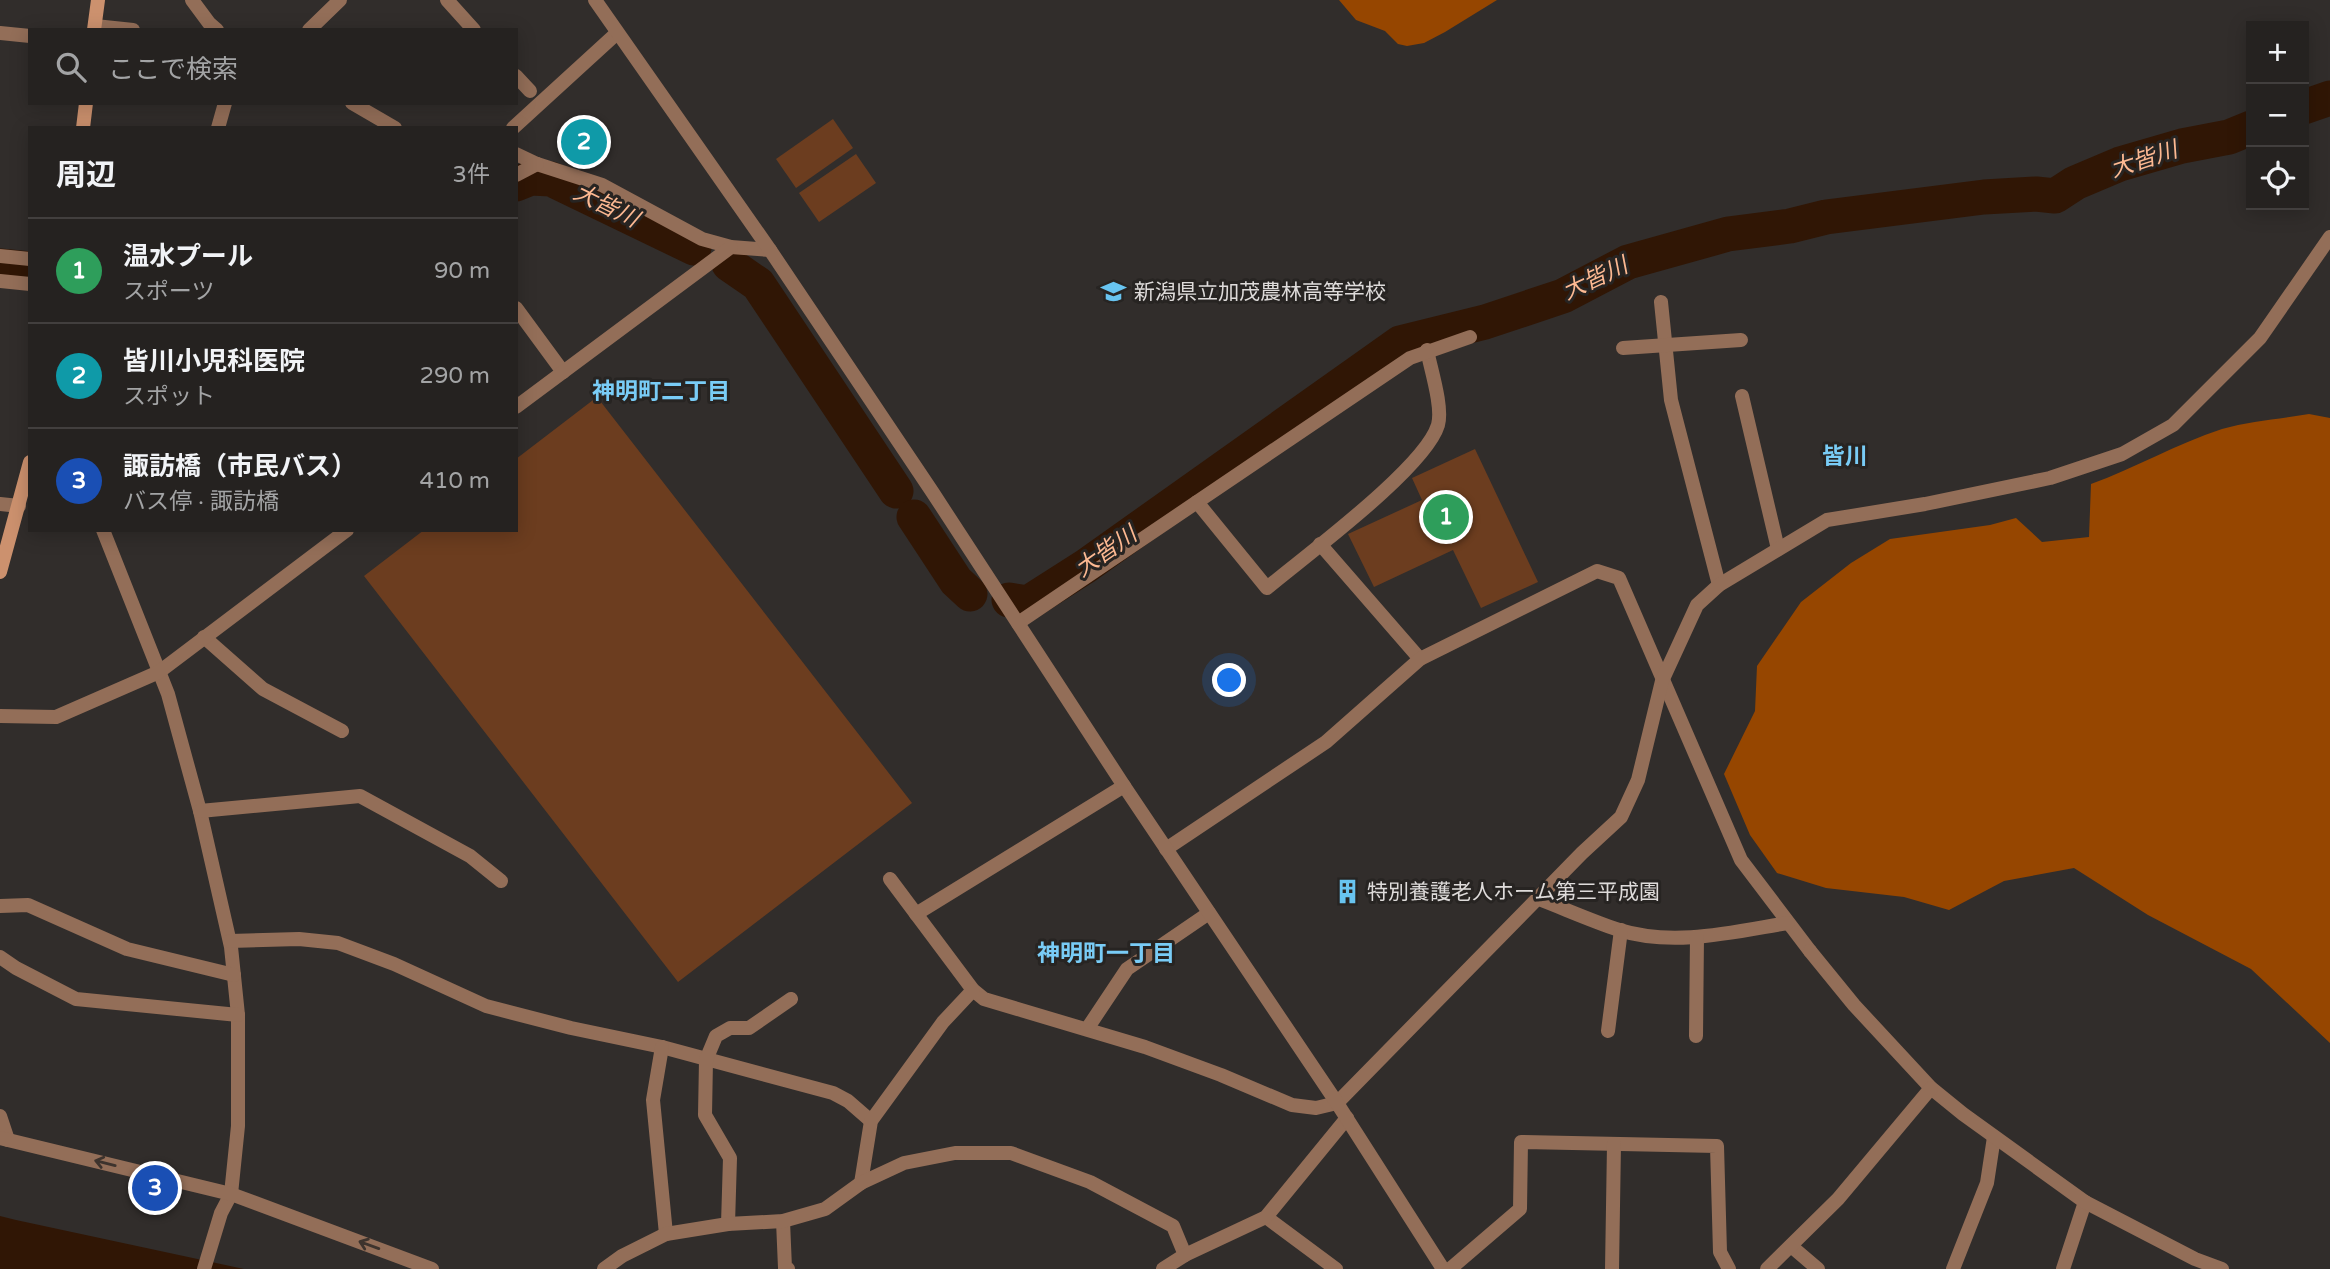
<!DOCTYPE html>
<html lang="ja">
<meta charset="utf-8">
<style>
:root{--surface:#252220;--page:#312f2d;--text:#f1f3f6;--muted:#a3a4a5;--line:#423f3e;--accent:#2563eb}
body{margin:0;font-family:"Varela Round","Noto Sans JP",sans-serif;background:var(--page);color:var(--text)}
.controls{position:absolute;right:21px;top:21px;display:grid;overflow:hidden;border-radius:0px;box-shadow:0 4px 18px #0003}
.controls button{width:63px;height:63px;display:grid;place-items:center;padding:0;border:0;border-bottom:2px solid var(--line);background:var(--surface);color:var(--text);font:35px sans-serif}
.you{position:absolute;left:1230px;top:681px;width:24px;height:24px;margin:-18px;border:5px solid #fff;border-radius:50%;background:#1a73e8;box-shadow:0 0 0 10px #1a73e833}
.badge{display:grid;place-items:center;width:46px;height:46px;border-radius:50%;background:var(--accent);color:#fff;font-size:23px;font-weight:700}
.pin{position:absolute;translate:-50% -50%;border:4px solid #fff;box-shadow:0 2px 7px #0006}
.list{margin:0;padding:0;list-style:none}
h2{display:flex;justify-content:space-between;align-items:center;height:91px;margin:0;padding:0 28px;font-size:30px}
h2 small{font-size:23px;font-weight:400;color:var(--muted)}
.list li{display:grid;grid-template-columns:46px 1fr auto;gap:21px;align-items:center;box-sizing:border-box;height:105px;padding:0 28px;border-top:2px solid var(--line)}
.list b{display:block;font-size:26px;white-space:nowrap}
.list p{margin:0;font-size:23px;white-space:nowrap;color:var(--muted)}
.list em{font-size:23px;font-style:normal;color:var(--muted)}
.icon{flex:none;width:38px;height:38px;fill:none;stroke:currentColor;stroke-width:2;stroke-linecap:round;stroke-linejoin:round}
.map{position:relative;flex:none;width:2330px;height:1269px;overflow:hidden}
.search{position:absolute;background:var(--surface);box-shadow:0 4px 18px #0003;left:28px;top:28px;width:490px;height:77px;display:flex;align-items:center;gap:18px;box-sizing:border-box;padding:0 24px;border-radius:0px;color:var(--muted);font-size:26px}
.panel{position:absolute;background:var(--surface);box-shadow:0 4px 18px #0003;left:28px;top:126px;width:490px;height:406px;border-radius:0px}
.map>svg:first-child{display:block}
.green{fill:#6c3d1f}
.forest{fill:#964600}
.water{fill:#301605}
.lines{fill:none;stroke-linecap:round;stroke-linejoin:round}
.river{stroke:#301605;stroke-width:35}
.minor{stroke:#936e58;stroke-width:14}
.tertiary{stroke:#936e58;stroke-width:14}
.secondary{stroke:#cc916e;stroke-width:14}
.oneway{stroke:#3d332d}
.labels{text-anchor:middle;dominant-baseline:central;stroke-width:6;stroke-linejoin:round;paint-order:stroke}
.poi-label{font-size:21px;fill:#dedbda;stroke:#272422;text-anchor:start}
.water-label{font-size:23px;font-style:italic;fill:#fdb992;stroke:#272422}
.neighbourhood-label{font-size:23px;font-weight:bold;fill:#79ccf6;stroke:#272422}
</style>
<div class="map">
<svg width="2330" height="1269" viewBox="0 0 2330 1269">
<rect width="100%" height="100%" fill="#312d2b"/>
<g class="green">
<polygon points="833,119 853,148 796,188 776,159"/>
<polygon points="856,154 876,183 819,222 799,193"/>
<polygon points="597,397 912,803 678,982 364,576 424,530 516,530 516,459"/>
<polygon points="1475,449 1538,582 1481,608 1453,550 1374,587 1348,534 1422,500 1412,478"/>
</g>
<g class="forest">
<polygon points="1339,0 1497,0 1445,32 1424,43 1407,46 1398,44 1385,31 1356,20"/>
<path d="M2309 414 2330 418V1043L2251 969 2148 915 2074 868 2004 881 1949 910 1904 897 1826 888 1777 873 1750 835 1724 774 1755 711 1757 666 1801 602 1851 563 1890 539 1990 525 2016 518 2042 542 2089 537 2091 484C2135 468 2176 444 2222 429 2250 421 2281 419 2309 414Z"/>
</g>
<polygon class="water" points="0,1216 16,1220 244,1269 0,1269"/>
<g class="lines">
<g class="river">
<polyline points="2304,107 2330,98"/>
<polyline points="516,184 531,178 551,179 694,248"/>
<polyline points="729,264 758,284 896,491"/>
<polyline points="0,266 30,269"/>
<polyline points="914,517 956,581 970,594"/>
<polyline points="1009,600 1028,603 1086,566 1400,343 1485,322 1563,296 1628,262 1728,234 1790,226 1826,217 1984,197 2036,194 2055,196 2075,183 2120,164 2182,146 2229,137 2251,128"/>
</g>
<g class="minor">
<polyline points="192,0 209,23 217,30"/>
<polyline points="447,0 474,30"/>
<polyline points="95,26 133,30"/>
<polyline points="309,30 340,0"/>
<polyline points="0,33 30,36"/>
<polyline points="516,76 530,91"/>
<polyline points="352,103 395,128"/>
<polyline points="218,128 225,103"/>
<polyline points="513,128 617,33"/>
<polyline points="516,154 537,164 602,185 702,239 731,247 770,250"/>
<polyline points="516,175 537,164"/>
<polyline points="0,256 30,259"/>
<polyline points="0,281 30,284"/>
<polyline points="1661,302 1671,400 1719,585"/>
<polyline points="516,308 563,372"/>
<polyline points="1623,348 1741,340"/>
<polyline points="1742,396 1778,549"/>
<polyline points="516,407 731,247"/>
<path d="M1197 502 1267 588C1305 556 1425 468 1438 425 1443 407 1431 370 1427 350"/>
<polyline points="0,504 19,506"/>
<polyline points="103,530 168,694 200,811 231,947 238,1015 238,1126 231,1194 221,1213 204,1269"/>
<polyline points="1320,544 1420,659"/>
<polyline points="1018,623 1410,358 1470,337"/>
<polyline points="204,637 263,689 342,731"/>
<polyline points="0,716 56,717 159,672 347,530"/>
<polyline points="200,811 360,796 470,856 501,881"/>
<polyline points="1166,849 1326,742 1420,659 1597,571 1619,578 1741,860 1810,951"/>
<polyline points="890,879 973,990 984,999 1145,1047 1221,1075 1292,1105 1316,1108 1337,1103 1582,853 1621,817 1638,780 1662,681 1697,605 1719,585 1827,520 1925,504 2050,478 2122,454 2173,425 2260,338 2330,237"/>
<path d="M1539 899C1565 909 1592 921 1619 930 1674 947 1733 932 1788 923"/>
<polyline points="0,906 28,905 127,949 234,975"/>
<polyline points="916,914 1124,786"/>
<polyline points="230,941 299,939 338,943 394,964 486,1006 571,1028 662,1047 833,1093 848,1101 871,1121"/>
<polyline points="0,957 16,968 76,999 238,1015"/>
<polyline points="1087,1029 1127,969 1209,913"/>
<polyline points="1608,1031 1621,930"/>
<polyline points="1696,1036 1697,937"/>
<polyline points="662,1047 653,1100 666,1234"/>
<polyline points="0,1116 8,1140"/>
<polyline points="0,1138 231,1194 432,1269"/>
<polyline points="861,1183 871,1121 943,1022 973,990"/>
<polyline points="1266,1217 1336,1269"/>
<polyline points="783,1221 785,1268 788,1269"/>
<polyline points="728,1224 730,1158 705,1115 706,1060 716,1036 730,1028 749,1028 791,999"/>
<polyline points="1791,1246 1818,1269"/>
<polyline points="604,1269 622,1256 666,1234 728,1224 783,1221 825,1209 861,1183 904,1163 955,1153 1011,1153 1090,1182 1173,1226 1185,1255"/>
<polyline points="1163,1269 1185,1255 1266,1217 1347,1118"/>
<polyline points="1450,1269 1520,1209 1521,1142 1717,1146 1720,1252 1729,1269"/>
<polyline points="1612,1269 1614,1144"/>
<polyline points="1953,1269 1987,1183 1994,1137"/>
<polyline points="2063,1269 2085,1202"/>
</g>
<g class="tertiary">
<polyline points="595,0 770,250 933,493 1124,786 1337,1103 1443,1269"/>
<polyline points="1810,951 1854,1005 1931,1088 1963,1114 2085,1202 2195,1259 2222,1269"/>
<polyline points="1767,1269 1838,1199 1931,1088"/>
</g>
<g class="secondary">
<polyline points="94,30 98,0"/>
<polyline points="83,128 86,103"/>
<polyline points="0,572 30,462"/>
</g>
</g>
<defs><path id="oneway-shaft" d="M-6 0H5M1.5-3L5.5 0L1.5 3" fill="none" stroke-width="1.6" stroke-linecap="round" stroke-linejoin="round" transform="scale(1.75)"/></defs>
<g class="oneway">
<use href="#oneway-shaft" transform="translate(105 1163) rotate(-166)"/>
<use href="#oneway-shaft" transform="translate(369 1245) rotate(-160)"/>
</g>
<defs>
<symbol id="school-bare" viewBox="-9 -9 18 18"><path d="M0-5L7-2L0 1L-7-2ZM-4 1L0 2.5L4 1V4Q0 6-4 4Z" fill="#68c4f0" stroke="#272422" stroke-width="2.5" paint-order="stroke"/></symbol>
<symbol id="building-bare" viewBox="-9 -9 18 18"><path d="M-4-6H4V6H1V3H-1V6H-4ZM-2.5-4.3h1.7v1.8h-1.7ZM.8-4.3h1.7v1.8H.8ZM-2.5-1h1.7V.8h-1.7ZM.8-1h1.7V.8H.8Z" fill="#68c4f0" stroke="#272422" stroke-width="2.5" paint-order="stroke"/></symbol>
</defs>
<g fill-rule="evenodd">
<use href="#school-bare" x="1096" y="274" width="35" height="35"/>
<use href="#building-bare" x="1330" y="874" width="35" height="35"/>
</g>
<g class="labels">
<g class="poi-label">
<text x="1134" y="292">新潟県立加茂農林高等学校</text>
<text x="1367" y="892">特別養護老人ホーム第三平成園</text>
</g>
<g class="water-label">
<text transform="translate(2144 160) rotate(-18)">大皆川</text>
<text transform="translate(606 206) rotate(26)">大皆川</text>
<text transform="translate(1595 279) rotate(-25)">大皆川</text>
<text transform="translate(1106 552) rotate(-35)">大皆川</text>
</g>
<g class="neighbourhood-label">
<text x="661" y="392">神明町二丁目</text>
<text x="1845" y="457">皆川</text>
<text x="1106" y="954">神明町一丁目</text>
</g>
</g>
</svg>
<div class="controls">
<button>+</button>
<button>−</button>
<button><svg class="icon" aria-label="locate" viewBox="0 0 24 24"><circle cx="12" cy="12" r="6"/><path d="M12 2v4M12 18v4M2 12h4M18 12h4"/></svg></button>
</div>
<div class="you"></div>
<div class="pin badge" style="left:1446px;top:517px;background:#2e9e5b">1</div>
<div class="pin badge" style="left:584px;top:142px;background:#0f9aa8">2</div>
<div class="pin badge" style="left:155px;top:1188px;background:#1a4fb4">3</div>
<div class="search"><svg class="icon" aria-label="search" viewBox="0 0 24 24"><circle cx="10" cy="10" r="6"/><path d="M15 15l6 6"/></svg>ここで検索</div>
<section class="panel">
<h2>周辺<small>3件</small></h2>
<ul class="list">
<li><span class="badge" style="background:#2e9e5b">1</span><div><b>温水プール</b><p>スポーツ</p></div><em>90 m</em></li>
<li><span class="badge" style="background:#0f9aa8">2</span><div><b>皆川小児科医院</b><p>スポット</p></div><em>290 m</em></li>
<li><span class="badge" style="background:#1a4fb4">3</span><div><b>諏訪橋（市民バス）</b><p>バス停 · 諏訪橋</p></div><em>410 m</em></li>
</ul>
</section>
</div>
